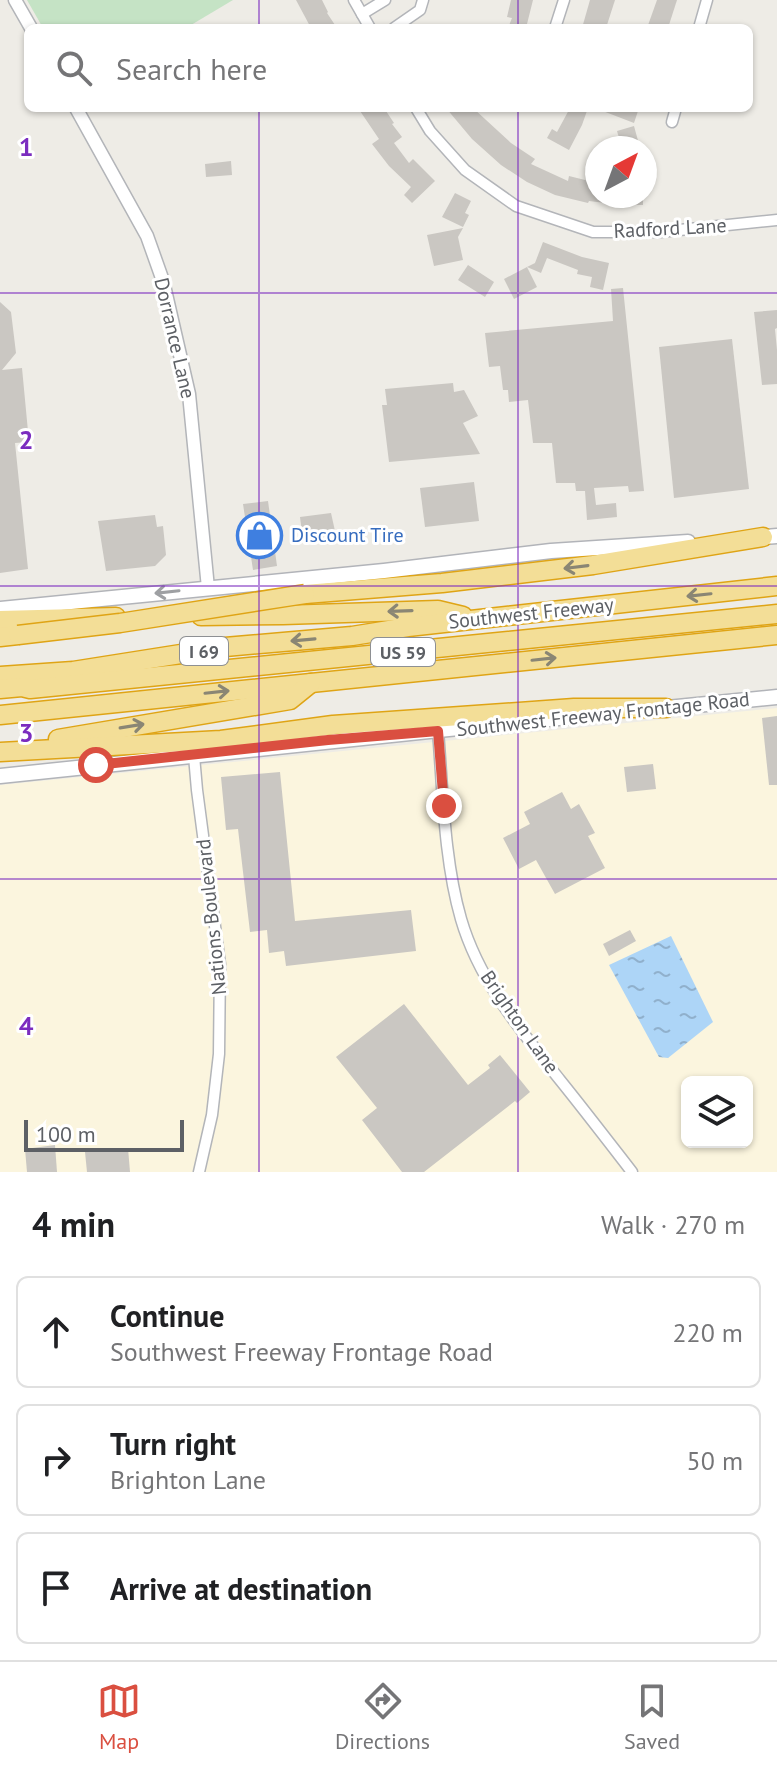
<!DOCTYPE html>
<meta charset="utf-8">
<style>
:root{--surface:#fff;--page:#f2f2f2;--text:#202124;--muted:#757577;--line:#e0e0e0;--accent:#da4f40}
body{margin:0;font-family:"PT Sans",sans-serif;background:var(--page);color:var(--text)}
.controls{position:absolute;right:24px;bottom:24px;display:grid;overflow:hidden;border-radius:12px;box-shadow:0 2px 6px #0004}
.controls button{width:72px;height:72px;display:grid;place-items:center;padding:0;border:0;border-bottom:2px solid var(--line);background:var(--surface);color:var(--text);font:40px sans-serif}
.compass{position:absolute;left:585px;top:136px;width:72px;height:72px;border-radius:50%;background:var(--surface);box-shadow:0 2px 6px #0004;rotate:41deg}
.scale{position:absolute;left:24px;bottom:20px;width:160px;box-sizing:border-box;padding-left:8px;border:4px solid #5d6065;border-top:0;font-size:22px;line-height:28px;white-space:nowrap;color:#5d6065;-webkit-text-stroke:6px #fff;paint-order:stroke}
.stop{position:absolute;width:24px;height:24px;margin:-18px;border:6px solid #da4f40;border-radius:50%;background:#fff}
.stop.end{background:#da4f40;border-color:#fff;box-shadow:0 2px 8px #0008}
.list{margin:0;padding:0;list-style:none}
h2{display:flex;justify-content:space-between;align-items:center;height:104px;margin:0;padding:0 32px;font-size:34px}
h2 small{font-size:26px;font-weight:400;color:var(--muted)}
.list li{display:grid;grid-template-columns:52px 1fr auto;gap:24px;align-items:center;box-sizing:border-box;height:112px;margin:0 16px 16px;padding:0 16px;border:2px solid var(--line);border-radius:12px}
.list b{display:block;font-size:30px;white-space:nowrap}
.list p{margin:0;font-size:26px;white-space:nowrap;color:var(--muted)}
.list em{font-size:26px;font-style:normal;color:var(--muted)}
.icon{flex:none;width:44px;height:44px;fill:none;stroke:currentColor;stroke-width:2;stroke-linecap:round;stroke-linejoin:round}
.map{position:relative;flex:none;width:777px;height:1172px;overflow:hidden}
.search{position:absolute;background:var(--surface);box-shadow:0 2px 6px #0004;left:24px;right:24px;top:24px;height:88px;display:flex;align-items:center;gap:20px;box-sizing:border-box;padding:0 28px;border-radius:12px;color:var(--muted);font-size:30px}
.sheet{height:488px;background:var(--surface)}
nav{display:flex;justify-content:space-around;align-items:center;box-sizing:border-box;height:112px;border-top:2px solid var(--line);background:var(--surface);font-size:22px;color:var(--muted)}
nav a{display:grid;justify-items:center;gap:4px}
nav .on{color:var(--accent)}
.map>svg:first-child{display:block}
.commercial{fill:#fbf5de;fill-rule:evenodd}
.green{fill:#c5e3c5}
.water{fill:url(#water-ripples)}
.building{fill:#cac7c2}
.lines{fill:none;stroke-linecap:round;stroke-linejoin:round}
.minor-casing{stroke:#b3b5b9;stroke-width:13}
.tertiary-casing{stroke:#b3b5b9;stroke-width:15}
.secondary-casing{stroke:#b2b4b9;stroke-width:17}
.motorway-casing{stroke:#dfa415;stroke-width:21}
.minor{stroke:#fff;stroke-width:10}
.tertiary{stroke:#fff;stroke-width:12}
.secondary{stroke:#fff;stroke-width:14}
.motorway{stroke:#f3de97;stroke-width:18}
.motorway-bridge-casing{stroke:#dfa415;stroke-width:21;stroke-linecap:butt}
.motorway-bridge{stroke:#f3de97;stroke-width:18}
.oneway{stroke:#8a8674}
.oneway2{stroke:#9ea0a3}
.route{stroke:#da4f40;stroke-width:10}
.grid{fill:none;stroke:#7b2cbf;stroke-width:2;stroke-opacity:0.55}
.labels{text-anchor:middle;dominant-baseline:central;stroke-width:6;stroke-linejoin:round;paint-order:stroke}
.shield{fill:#fff;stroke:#8e9093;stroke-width:2}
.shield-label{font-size:18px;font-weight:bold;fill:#5d6065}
.street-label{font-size:20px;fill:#5d6065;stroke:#fff}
.shop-label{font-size:20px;fill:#366cbe;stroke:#fff;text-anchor:start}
.grid-label{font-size:26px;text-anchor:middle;font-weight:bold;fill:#7b2cbf;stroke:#fff;stroke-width:6;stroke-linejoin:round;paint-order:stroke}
</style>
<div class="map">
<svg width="777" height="1172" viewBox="0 0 777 1172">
<defs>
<pattern id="water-ripples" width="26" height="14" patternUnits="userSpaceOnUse" patternTransform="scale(2)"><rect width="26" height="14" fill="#add5f7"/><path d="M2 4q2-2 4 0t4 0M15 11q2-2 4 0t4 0" fill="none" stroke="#90b0cc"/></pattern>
</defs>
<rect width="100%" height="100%" fill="#eeece6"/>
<path class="commercial" d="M777 708V1172H0V785ZM687 1082H747V1142H687Z"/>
<polygon class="green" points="27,0 233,0 186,28 43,28"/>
<polygon class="water" points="671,936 713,1022 668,1058 659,1057 609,965"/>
<g class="building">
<polygon points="296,0 322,0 328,12 327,13 337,28 311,28"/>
<polygon points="511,0 533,0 526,28 508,28 512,18 507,17"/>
<polygon points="590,0 615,0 606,28 582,28"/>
<polygon points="657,0 677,0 668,28 647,28"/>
<polygon points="358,108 384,108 394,123 392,124 402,137 394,143 409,163 413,159 435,181 412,203 404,195 411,187 389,166 372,144 379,139"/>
<polygon points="446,108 473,108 511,143 535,159 531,164 568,181 569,176 597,183 597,196 643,196 643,205 622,205 589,201 588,203 555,195 527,182 501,165 472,139"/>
<polygon points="570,108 588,108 582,125 569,150 547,138 552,129 557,132"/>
<polygon points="595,108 629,108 638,111 634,123"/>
<polygon points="634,126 640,148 622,148 617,131"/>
<polygon points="231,161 232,175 206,177 205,164"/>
<polygon points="455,193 471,201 465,213 469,215 463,227 442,217"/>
<polygon points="463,228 458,237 463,260 434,266 427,235"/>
<polygon points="543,242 582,257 609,263 603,290 590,287 592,277 577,274 578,270 547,258 541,273 527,267 535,263"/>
<polygon points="468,265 494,282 485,297 458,280"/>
<polygon points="527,267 537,287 514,299 504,279"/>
<polygon points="623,288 644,491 629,492 628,486 594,488 596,505 616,503 617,517 587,520 585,491 576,491 575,483 556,483 552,443 533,443 528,400 509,402 508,390 503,390 500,366 489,367 485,333 613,321 611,289"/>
<polygon points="0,302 11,312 16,353 2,370 22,368 29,442 15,443 28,569 0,573"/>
<polygon points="777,310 777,328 775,329 777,350 777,384 762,385 754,312"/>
<polygon points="732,339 749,489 674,498 659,347"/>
<polygon points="453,383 454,392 464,390 478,416 463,423 480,454 389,462 382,405 387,405 385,389"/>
<polygon points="474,482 479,521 425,527 420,488"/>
<polygon points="268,501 277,566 253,570 243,504"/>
<polygon points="331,513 335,531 329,537 303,540 300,517"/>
<polygon points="155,515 157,527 163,526 166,555 155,566 106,571 98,521"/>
<polygon points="777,716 777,785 769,785 762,718"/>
<polygon points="653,764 656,789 627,792 624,767"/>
<polygon points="280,772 295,921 411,910 416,951 286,966 284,951 269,953 267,930 250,932 238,829 226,830 221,777"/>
<polygon points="562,792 571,809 579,804 595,833 588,836 605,868 555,894 536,860 519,869 503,838 530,824 524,812"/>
<polygon points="630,930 636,941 609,956 603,944"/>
<polygon points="404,1004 468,1085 490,1068 488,1065 500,1055 530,1092 517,1103 515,1101 424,1172 402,1172 362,1120 377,1108 336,1057"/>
<polygon points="55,1145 57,1172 27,1172 25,1149"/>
<polygon points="128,1148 130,1172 87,1172 85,1152"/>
</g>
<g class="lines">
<defs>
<g id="minor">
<polyline points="354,0 370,28"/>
<polyline points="362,14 385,0"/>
<polyline points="394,28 420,10 423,0"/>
<polyline points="555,28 564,0"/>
<polyline points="699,28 707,0"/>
<polyline points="416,108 430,131 465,170 516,206 593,232 660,232 777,220"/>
<polyline points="672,122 676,108"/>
<path d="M438 731C443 792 444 860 461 919 479 981 521 1031 560 1080 585 1111 608 1141 632 1172"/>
<polyline points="194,756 197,790 220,964 219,1054 212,1115 199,1172"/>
</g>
<g id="tertiary">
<polyline points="15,0 31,28"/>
<polyline points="76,108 147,236 163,281 189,394 208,588"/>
</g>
<g id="secondary">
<polyline points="753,538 777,536"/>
<polyline points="0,609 384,571 551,551 688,542"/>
<polyline points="657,709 777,697"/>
<path d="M0 776C196 754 392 735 588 715"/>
</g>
<g id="motorway">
<polyline points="305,594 442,583 593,565 763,537"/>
<polyline points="201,616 283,615 438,610 463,616"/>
<polyline points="0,620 116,617"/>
<polyline points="0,637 18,635"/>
<polyline points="0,676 73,671 225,647 352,636 408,627 777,586"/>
<polyline points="0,689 22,687 30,689 777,614"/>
<polyline points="0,715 777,635"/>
<polyline points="58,739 290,700 311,683"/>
<polyline points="0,752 221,740 333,725 574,708 666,708"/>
</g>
</defs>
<use href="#minor" class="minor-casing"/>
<use href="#tertiary" class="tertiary-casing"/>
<use href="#secondary" class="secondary-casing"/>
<use href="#motorway" class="motorway-casing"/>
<use href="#minor" class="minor"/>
<use href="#tertiary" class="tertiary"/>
<use href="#secondary" class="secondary"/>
<use href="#motorway" class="motorway"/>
<defs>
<polyline id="motorway-bridge" points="18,635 120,623 305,594"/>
</defs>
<use href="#motorway-bridge" class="motorway-bridge-casing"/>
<use href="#motorway-bridge" class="motorway-bridge"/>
</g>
<defs><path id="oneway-shaft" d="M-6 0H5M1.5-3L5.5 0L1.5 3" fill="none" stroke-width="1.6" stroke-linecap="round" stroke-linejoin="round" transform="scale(2)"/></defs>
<g class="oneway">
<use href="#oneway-shaft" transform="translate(576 567) rotate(173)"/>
<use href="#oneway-shaft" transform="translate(699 595) rotate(174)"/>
<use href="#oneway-shaft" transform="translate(400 611) rotate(178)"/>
<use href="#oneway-shaft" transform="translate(303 640) rotate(175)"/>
<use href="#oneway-shaft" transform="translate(544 659) rotate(-6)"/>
<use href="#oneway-shaft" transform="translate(217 692) rotate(-6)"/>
<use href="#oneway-shaft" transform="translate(132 726) rotate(-9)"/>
</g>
<use class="oneway2" href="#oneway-shaft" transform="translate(167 592) rotate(174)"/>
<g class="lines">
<polyline class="route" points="96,765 328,740 438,731 444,806"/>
</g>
<path class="grid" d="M259 0V28M518 0V28M259 108V1172M518 108V1172M0 293H777M0 586H777M0 879H777"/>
<defs>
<symbol id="shop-ring" viewBox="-11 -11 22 22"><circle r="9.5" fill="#fff" stroke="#3f7fe0" stroke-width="1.5"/><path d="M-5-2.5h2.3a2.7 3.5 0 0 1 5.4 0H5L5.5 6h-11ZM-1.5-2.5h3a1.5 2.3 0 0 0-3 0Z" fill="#3f7fe0"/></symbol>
</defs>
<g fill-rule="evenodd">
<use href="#shop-ring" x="234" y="510" width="51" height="51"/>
</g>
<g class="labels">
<g class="shield">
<rect x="180" y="637" width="48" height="28" rx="6"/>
<rect x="371" y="638" width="64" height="28" rx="6"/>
</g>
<g class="shield-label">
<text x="204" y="651">I 69</text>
<text x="403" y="652">US 59</text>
</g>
<g class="street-label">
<text transform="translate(670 228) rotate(-3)">Radford Lane</text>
<text transform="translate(175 338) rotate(77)">Dorrance Lane</text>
<text transform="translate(531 613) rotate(-6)">Southwest Freeway</text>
<text transform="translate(603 714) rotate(-6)">Southwest Freeway Frontage Road</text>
<text transform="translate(211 917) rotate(-96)">Nations Boulevard</text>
<text transform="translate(520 1022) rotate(55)">Brighton Lane</text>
</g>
<g class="shop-label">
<text x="291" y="535">Discount Tire</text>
</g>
</g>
<g class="grid-label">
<text x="26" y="156">1</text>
<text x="26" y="449">2</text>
<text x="26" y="742">3</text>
<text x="26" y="1035">4</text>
</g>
</svg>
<div class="controls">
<button><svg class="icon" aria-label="layers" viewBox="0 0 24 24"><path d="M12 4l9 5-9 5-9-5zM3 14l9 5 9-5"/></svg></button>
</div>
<svg class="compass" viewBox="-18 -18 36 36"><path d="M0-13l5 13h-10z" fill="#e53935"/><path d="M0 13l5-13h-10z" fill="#757577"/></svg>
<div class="scale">100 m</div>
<div class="stop" style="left:96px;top:765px"></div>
<div class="stop end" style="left:444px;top:806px"></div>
<div class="search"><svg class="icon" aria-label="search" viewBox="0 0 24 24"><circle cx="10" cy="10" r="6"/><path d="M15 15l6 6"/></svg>Search here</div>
</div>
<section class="sheet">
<h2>4 min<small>Walk · 270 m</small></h2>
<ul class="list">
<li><svg class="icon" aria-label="ahead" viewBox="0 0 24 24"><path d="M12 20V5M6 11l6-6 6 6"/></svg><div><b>Continue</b><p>Southwest Freeway Frontage Road</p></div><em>220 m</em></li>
<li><svg class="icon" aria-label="right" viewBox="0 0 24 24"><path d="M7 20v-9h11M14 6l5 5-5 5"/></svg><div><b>Turn right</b><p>Brighton Lane</p></div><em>50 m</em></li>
<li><svg class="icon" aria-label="arrive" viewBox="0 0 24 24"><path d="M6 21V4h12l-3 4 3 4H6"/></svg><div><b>Arrive at destination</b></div></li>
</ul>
</section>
<nav>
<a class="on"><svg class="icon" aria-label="map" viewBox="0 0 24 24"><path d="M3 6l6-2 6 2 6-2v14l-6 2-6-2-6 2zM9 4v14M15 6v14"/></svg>Map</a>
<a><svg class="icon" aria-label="directions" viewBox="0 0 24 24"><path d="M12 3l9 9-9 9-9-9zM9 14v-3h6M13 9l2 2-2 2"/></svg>Directions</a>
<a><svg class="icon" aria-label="saved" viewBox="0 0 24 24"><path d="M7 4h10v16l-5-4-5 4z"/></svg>Saved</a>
</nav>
